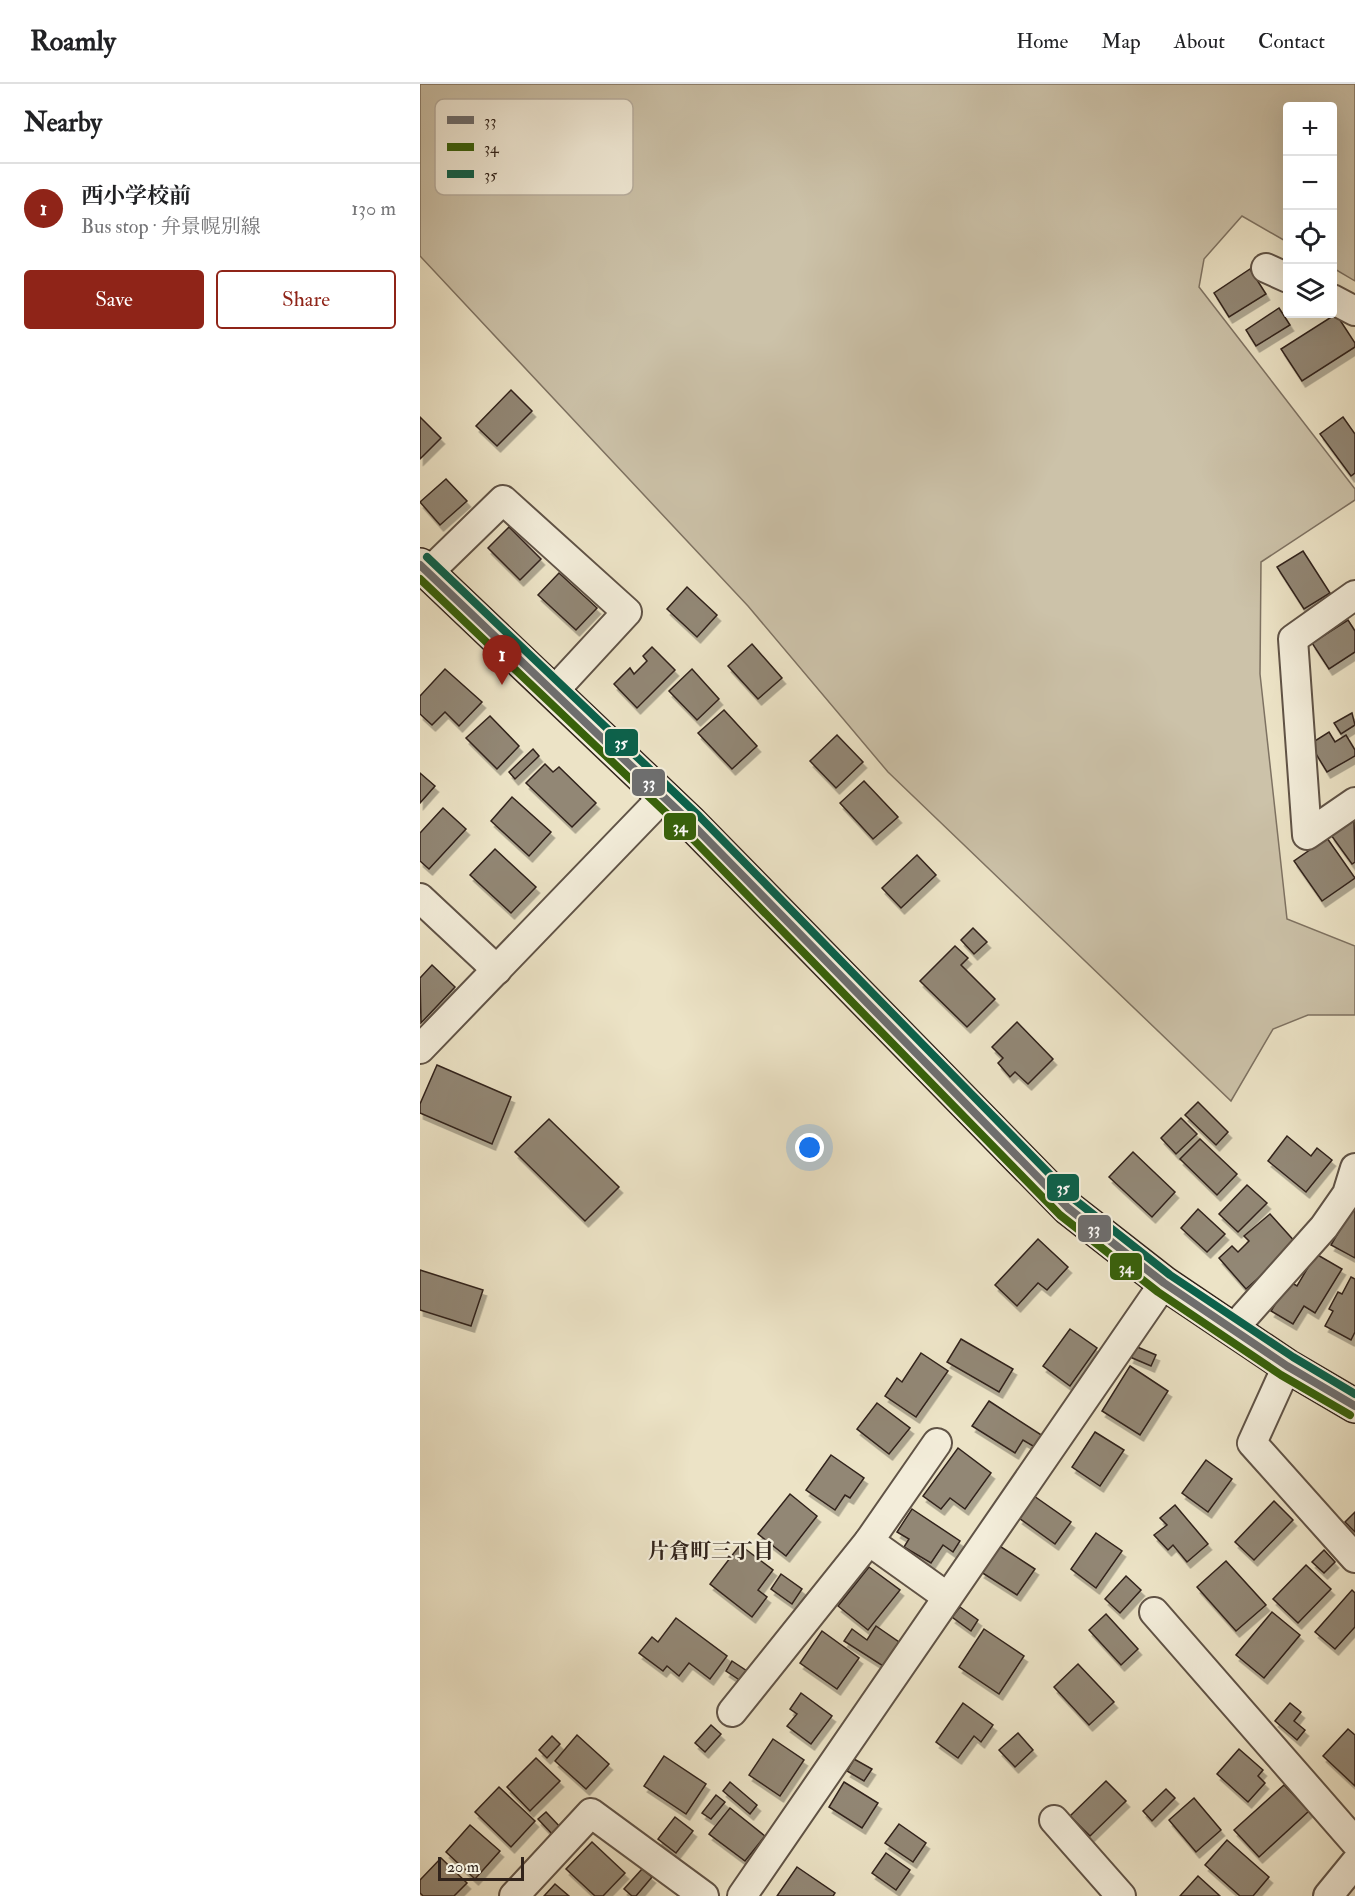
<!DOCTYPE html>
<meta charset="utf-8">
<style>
:root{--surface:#fff;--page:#f2f2f2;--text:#202124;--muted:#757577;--line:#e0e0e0;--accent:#8f2418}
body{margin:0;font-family:"IM FELL Double Pica","Noto Serif JP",serif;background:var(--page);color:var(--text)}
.controls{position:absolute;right:18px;top:18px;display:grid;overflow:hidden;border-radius:6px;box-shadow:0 6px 24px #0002}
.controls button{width:54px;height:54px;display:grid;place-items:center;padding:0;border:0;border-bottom:2px solid var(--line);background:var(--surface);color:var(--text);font:30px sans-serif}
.scale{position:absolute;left:18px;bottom:15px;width:86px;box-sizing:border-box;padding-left:6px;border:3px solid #31231b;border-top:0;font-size:16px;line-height:21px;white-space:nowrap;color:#31231b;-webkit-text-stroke:4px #f3edda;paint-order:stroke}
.you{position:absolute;left:390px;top:1064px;width:21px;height:21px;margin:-15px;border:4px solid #fff;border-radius:50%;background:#1a73e8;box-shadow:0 0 0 9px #1a73e833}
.badge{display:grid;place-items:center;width:39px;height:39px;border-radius:50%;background:var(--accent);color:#fff;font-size:20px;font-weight:700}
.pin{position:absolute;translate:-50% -50px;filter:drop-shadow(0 2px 3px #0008)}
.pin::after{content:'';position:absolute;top:32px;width:21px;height:18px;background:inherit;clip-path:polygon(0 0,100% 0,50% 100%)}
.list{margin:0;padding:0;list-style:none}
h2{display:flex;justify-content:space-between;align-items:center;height:78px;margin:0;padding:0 24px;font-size:26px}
h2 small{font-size:20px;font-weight:400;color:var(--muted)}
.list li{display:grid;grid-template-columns:39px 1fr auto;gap:18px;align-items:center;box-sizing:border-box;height:90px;padding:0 24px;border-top:2px solid var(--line)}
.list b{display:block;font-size:22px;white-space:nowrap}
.list p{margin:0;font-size:20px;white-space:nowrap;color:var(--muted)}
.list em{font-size:20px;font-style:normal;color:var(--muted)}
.actions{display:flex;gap:12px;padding:18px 24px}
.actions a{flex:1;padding:14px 0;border:2px solid var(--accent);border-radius:6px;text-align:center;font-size:21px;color:var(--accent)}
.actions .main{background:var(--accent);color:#fff}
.icon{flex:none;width:33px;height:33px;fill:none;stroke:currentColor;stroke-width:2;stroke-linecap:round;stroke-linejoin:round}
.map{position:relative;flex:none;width:935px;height:1812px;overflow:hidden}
header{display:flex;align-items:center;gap:36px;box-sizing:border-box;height:84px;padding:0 30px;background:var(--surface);border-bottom:2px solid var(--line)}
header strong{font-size:28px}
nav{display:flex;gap:33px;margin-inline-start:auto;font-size:21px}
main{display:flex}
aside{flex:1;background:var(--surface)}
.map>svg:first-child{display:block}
.green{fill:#ccc2a9;stroke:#7e7262;stroke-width:1.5}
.building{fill:#928774;stroke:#31231b;stroke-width:1.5;filter:url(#shadow)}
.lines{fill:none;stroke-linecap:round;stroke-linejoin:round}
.street-casing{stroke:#605346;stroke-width:32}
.secondary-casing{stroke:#31231b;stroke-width:36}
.street{stroke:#f3edda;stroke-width:28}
.secondary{stroke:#f3edda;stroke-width:33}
.bus-1-casing{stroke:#f3edda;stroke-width:12}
.bus-2-casing{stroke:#f3edda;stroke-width:12}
.bus-3-casing{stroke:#f3edda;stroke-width:12}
.bus-1{stroke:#6e6e6e;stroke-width:8}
.bus-2{stroke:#38610b;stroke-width:8}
.bus-3{stroke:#0b614b;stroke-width:8}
.labels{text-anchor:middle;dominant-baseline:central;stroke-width:4.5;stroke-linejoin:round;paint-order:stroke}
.neighbourhood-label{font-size:21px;font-weight:bold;fill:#31231b;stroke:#f3edda}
.key{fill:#f3edda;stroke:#b9b0a1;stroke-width:1.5}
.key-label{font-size:16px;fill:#31231b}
.line-badge{stroke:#f3edda;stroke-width:2}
.badge-label{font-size:16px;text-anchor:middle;font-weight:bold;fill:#fff}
</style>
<header>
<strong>Roamly</strong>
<nav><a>Home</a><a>Map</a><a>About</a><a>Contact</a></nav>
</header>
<main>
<aside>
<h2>Nearby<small></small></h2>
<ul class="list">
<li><span class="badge">1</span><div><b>西小学校前</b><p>Bus stop · 弁景幌別線</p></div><em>130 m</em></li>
</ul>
<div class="actions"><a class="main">Save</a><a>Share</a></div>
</aside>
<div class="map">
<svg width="935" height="1812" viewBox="0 0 935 1812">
<defs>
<filter id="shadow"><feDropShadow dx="3.5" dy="6" stdDeviation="0" flood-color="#0004"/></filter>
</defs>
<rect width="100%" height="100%" fill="#ece3c6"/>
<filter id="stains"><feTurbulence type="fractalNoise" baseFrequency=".00333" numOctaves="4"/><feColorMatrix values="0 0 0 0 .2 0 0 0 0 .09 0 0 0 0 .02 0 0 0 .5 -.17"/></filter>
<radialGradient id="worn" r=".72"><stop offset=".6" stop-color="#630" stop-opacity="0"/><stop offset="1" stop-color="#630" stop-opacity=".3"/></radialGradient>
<polygon class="green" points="0,0 935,0 935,197 913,184 912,22 868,22 867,158 822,132 784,175 779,203 935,405 935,416 841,478 840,590 867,835 935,862 935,931 888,931 853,945 811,1017 468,688 328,522 0,172"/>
<g class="building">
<polygon points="830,185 846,210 809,233 794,209"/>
<polygon points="859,224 870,241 836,262 826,246"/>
<polygon points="916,230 935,259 935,263 882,297 861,265"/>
<polygon points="91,306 112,327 77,362 56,342"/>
<polygon points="0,333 21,354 0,375"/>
<polygon points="923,333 935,350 935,389 931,392 900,350"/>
<polygon points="26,395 47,417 20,441 0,418"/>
<polygon points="89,443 121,475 100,496 68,464"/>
<polygon points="883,467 910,509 884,525 857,483"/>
<polygon points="139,489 177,524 156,546 118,511"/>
<polygon points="267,503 297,531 277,553 247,525"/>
<polygon points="928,536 935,547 935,568 909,585 892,559"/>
<polygon points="332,560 362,594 338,615 308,582"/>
<polygon points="232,563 255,586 217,624 194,600 210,584 214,590 227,577 223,572"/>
<polygon points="25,585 62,618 39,642 25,628 12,641 0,630 0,612"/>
<polygon points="272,585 299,615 277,636 249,607"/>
<polygon points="304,626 337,662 312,685 278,649"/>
<polygon points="932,629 935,641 921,650 914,639"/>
<polygon points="70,632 99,662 77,685 46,654"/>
<polygon points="909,648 915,658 926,651 935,666 935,672 907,688 890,660"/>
<polygon points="417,651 443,678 416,704 390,677"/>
<polygon points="113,665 119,672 95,695 89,688"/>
<polygon points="125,680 133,688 139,683 176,719 152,743 106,699"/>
<polygon points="0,689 15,702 0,719"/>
<polygon points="444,697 478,733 453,755 420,719"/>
<polygon points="92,713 131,748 109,772 71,737"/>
<polygon points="23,724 46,745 9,785 0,777 0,749"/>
<polygon points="934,736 935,778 932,780 911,751"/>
<polygon points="907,754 935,794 902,817 874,777"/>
<polygon points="75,765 116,803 91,829 50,791"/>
<polygon points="497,771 516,791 481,824 462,804"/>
<polygon points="553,844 567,858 554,870 541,856"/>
<polygon points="535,862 548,874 541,881 575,915 547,943 500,897"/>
<polygon points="12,881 35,903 1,939 0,894"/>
<polygon points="597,938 633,975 608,1000 595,988 590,993 578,979 583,974 572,963"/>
<polygon points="17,981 91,1013 72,1060 0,1029 0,1020"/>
<polygon points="778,1018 808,1048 796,1061 765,1031"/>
<polygon points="761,1034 777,1050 756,1070 741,1054"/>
<polygon points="129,1035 199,1103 165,1137 95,1068"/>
<polygon points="867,1052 891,1072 897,1064 912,1076 886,1108 848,1077"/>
<polygon points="780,1055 817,1090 797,1111 760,1075"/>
<polygon points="713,1068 755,1108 732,1133 689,1093"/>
<polygon points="827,1101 847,1119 818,1148 799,1130"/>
<polygon points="933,1123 935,1124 935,1174 911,1161"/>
<polygon points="778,1125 805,1150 787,1168 761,1144"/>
<polygon points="850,1130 877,1160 826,1205 799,1174 812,1162 818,1168 829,1157 824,1152"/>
<polygon points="618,1155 648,1183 627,1206 618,1199 597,1222 575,1201"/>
<polygon points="896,1170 922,1185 895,1229 884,1222 873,1240 851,1227 869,1197 877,1202"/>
<polygon points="0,1186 63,1206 51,1242 0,1226"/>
<polygon points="931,1193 935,1195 935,1248 931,1256 905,1242 913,1227 909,1225 918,1208 922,1210"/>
<polygon points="650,1245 677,1264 650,1302 623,1282"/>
<polygon points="541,1255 593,1285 579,1308 527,1278"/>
<polygon points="715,1262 736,1271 731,1282 710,1273"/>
<polygon points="501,1269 528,1287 496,1333 465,1312 477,1294 482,1298"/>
<polygon points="710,1282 748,1307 720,1351 682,1327"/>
<polygon points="569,1317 626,1354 618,1365 603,1356 595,1369 552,1342"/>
<polygon points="457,1319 490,1344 469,1370 437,1345"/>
<polygon points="675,1348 704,1366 680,1402 652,1383"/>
<polygon points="538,1364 571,1389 545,1425 530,1414 521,1425 503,1412"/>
<polygon points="411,1371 444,1394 430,1414 425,1411 415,1426 386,1406"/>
<polygon points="786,1376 812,1395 788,1428 762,1409"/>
<polygon points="370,1410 397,1432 366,1472 338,1450"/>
<polygon points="614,1412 651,1438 635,1460 599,1434"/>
<polygon points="854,1417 873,1436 834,1476 815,1458"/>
<polygon points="755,1421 788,1460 767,1478 753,1461 748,1466 734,1451 747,1441 740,1434"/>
<polygon points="492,1425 540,1457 533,1468 523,1461 511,1479 484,1463 489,1455 477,1448"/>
<polygon points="935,1428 935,1448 925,1438"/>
<polygon points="676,1449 702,1467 676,1504 651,1485"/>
<polygon points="320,1461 353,1486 338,1506 347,1513 332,1533 290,1500"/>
<polygon points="578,1461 615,1485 597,1511 561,1488"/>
<polygon points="904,1466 915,1478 904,1489 892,1478"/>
<polygon points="806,1477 846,1521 816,1547 777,1503"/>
<polygon points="886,1481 911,1505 878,1539 853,1515"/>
<polygon points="449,1483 480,1506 448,1546 418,1522"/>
<polygon points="361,1490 382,1505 372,1520 351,1505"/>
<polygon points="706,1492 721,1506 700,1529 685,1515"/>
<polygon points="932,1506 935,1509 935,1543 915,1565 895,1548"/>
<polygon points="540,1523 558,1536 551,1547 532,1533"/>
<polygon points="852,1528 880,1551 844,1594 816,1571"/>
<polygon points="686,1530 718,1565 701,1581 669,1546"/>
<polygon points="256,1534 307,1572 290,1595 269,1579 259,1592 247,1582 243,1587 219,1569 232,1553 238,1558"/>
<polygon points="456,1542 479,1558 463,1582 424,1557 432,1545 447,1556"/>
<polygon points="564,1545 604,1572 579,1610 539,1583"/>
<polygon points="402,1547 439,1574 417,1605 380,1579"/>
<polygon points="312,1577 327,1587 321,1597 306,1587"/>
<polygon points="658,1580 694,1618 669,1641 634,1603"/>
<polygon points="381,1609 412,1632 391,1660 367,1642 377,1630 370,1625"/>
<polygon points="543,1619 573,1641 561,1658 554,1652 538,1674 516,1658"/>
<polygon points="870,1619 881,1628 874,1637 885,1646 877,1656 855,1637"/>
<polygon points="291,1641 301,1650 285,1668 275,1659"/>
<polygon points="928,1645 935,1651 935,1702 903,1672"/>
<polygon points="598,1649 613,1666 595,1683 579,1666"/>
<polygon points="157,1651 189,1680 166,1705 135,1677"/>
<polygon points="132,1652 140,1660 127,1674 119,1666"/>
<polygon points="353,1655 384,1676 360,1712 329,1691"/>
<polygon points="819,1665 843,1686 838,1692 845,1699 828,1718 797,1690"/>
<polygon points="244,1672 286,1700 266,1730 224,1702"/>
<polygon points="116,1674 140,1697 110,1727 87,1703"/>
<polygon points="434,1675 452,1685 444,1697 427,1687"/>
<polygon points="686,1697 706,1717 670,1752 650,1732"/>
<polygon points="310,1698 337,1721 330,1730 303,1707"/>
<polygon points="424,1698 458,1719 442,1744 409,1723"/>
<polygon points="864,1701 889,1727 839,1773 814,1746"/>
<polygon points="79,1703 115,1737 91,1763 55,1728"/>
<polygon points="746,1705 755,1714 732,1737 723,1727"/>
<polygon points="296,1711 305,1718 291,1735 282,1729"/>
<polygon points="774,1714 801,1746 776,1768 749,1736"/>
<polygon points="310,1724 345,1752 325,1777 289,1750"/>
<polygon points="126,1728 141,1744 133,1751 118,1735"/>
<polygon points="255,1733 273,1747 256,1769 238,1755"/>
<polygon points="479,1740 506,1759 493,1778 465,1759"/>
<polygon points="50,1741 80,1767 55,1795 26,1768"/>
<polygon points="807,1756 849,1793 833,1812 820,1812 785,1781"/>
<polygon points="172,1758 205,1789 183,1812 175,1812 146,1785"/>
<polygon points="466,1769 490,1786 476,1806 452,1789"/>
<polygon points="21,1774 47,1799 34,1812 3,1812 0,1809 0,1796"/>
<polygon points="377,1783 415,1809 413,1812 357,1812"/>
<polygon points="222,1785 232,1793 216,1812 212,1812 204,1805"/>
<polygon points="778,1792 800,1812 760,1812"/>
<polygon points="135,1800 149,1812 124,1812"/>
</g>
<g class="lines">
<defs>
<g id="street">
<polyline points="846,184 868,194"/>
<polyline points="912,215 935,227"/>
<polyline points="8,489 83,416 207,528 134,607"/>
<polyline points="935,511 873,555 887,751 935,718"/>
<polyline points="0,814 77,886"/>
<polyline points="0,965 242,714"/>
<polyline points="813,1245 904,1143 927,1110 935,1084"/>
<polyline points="867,1282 832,1359 935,1474"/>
<polyline points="449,1457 526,1512"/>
<polyline points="734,1528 935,1758"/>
<polyline points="312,1628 449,1457 517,1359"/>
<polyline points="634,1736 701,1812"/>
<polyline points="94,1812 171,1729 284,1812"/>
<polyline points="322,1812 744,1199"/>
<polyline points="908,1812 935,1779"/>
</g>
<polyline id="secondary" points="0,481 271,739 648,1124 744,1199 867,1282 935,1322"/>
</defs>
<use href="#street" class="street-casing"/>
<use href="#secondary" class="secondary-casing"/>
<use href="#street" class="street"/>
<use href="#secondary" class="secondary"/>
<defs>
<polyline id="bus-1" points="0,481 271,739 648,1124 744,1199 867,1282 935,1322"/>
<polyline id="bus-2" points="0,495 264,746 640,1131 738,1208 861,1291 930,1331"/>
<polyline id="bus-3" points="7,473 279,732 655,1116 750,1191 873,1273 935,1310"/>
</defs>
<use href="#bus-1" class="bus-1-casing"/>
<use href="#bus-2" class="bus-2-casing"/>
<use href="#bus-3" class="bus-3-casing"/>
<use href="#bus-1" class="bus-1"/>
<use href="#bus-2" class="bus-2"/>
<use href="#bus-3" class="bus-3"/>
</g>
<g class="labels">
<g class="neighbourhood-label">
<text x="291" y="1467">片倉町三丁目</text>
</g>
</g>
<rect x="15" y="15" width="198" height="96" rx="9" class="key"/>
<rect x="27" y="32" width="27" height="8" fill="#6e6e6e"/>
<rect x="27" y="59" width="27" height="8" fill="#38610b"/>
<rect x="27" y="86" width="27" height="8" fill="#0b614b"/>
<g class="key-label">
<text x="64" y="42">33</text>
<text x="64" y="69">34</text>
<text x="64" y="96">35</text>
</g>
<g class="line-badge">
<rect x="184" y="644" width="35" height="29" rx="6" fill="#0b614b"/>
<rect x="211" y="684" width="35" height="29" rx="6" fill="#6e6e6e"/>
<rect x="243" y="728" width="34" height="29" rx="6" fill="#38610b"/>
<rect x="626" y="1089" width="34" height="29" rx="6" fill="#0b614b"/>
<rect x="657" y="1130" width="35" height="29" rx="6" fill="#6e6e6e"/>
<rect x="689" y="1168" width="34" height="29" rx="6" fill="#38610b"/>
</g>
<g class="badge-label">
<text x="201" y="664">35</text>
<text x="229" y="704">33</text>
<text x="260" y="748">34</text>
<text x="643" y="1109">35</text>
<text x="674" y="1150">33</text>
<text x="706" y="1189">34</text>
</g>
<rect width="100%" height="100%" filter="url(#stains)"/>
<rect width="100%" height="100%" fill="url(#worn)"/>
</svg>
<div class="controls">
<button>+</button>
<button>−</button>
<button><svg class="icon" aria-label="locate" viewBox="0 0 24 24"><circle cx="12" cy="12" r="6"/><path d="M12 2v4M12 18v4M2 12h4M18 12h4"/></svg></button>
<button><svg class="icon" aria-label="layers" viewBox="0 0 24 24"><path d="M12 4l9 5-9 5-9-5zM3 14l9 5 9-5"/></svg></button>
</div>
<div class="scale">20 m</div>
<div class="you"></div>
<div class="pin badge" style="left:82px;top:601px">1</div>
</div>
</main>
